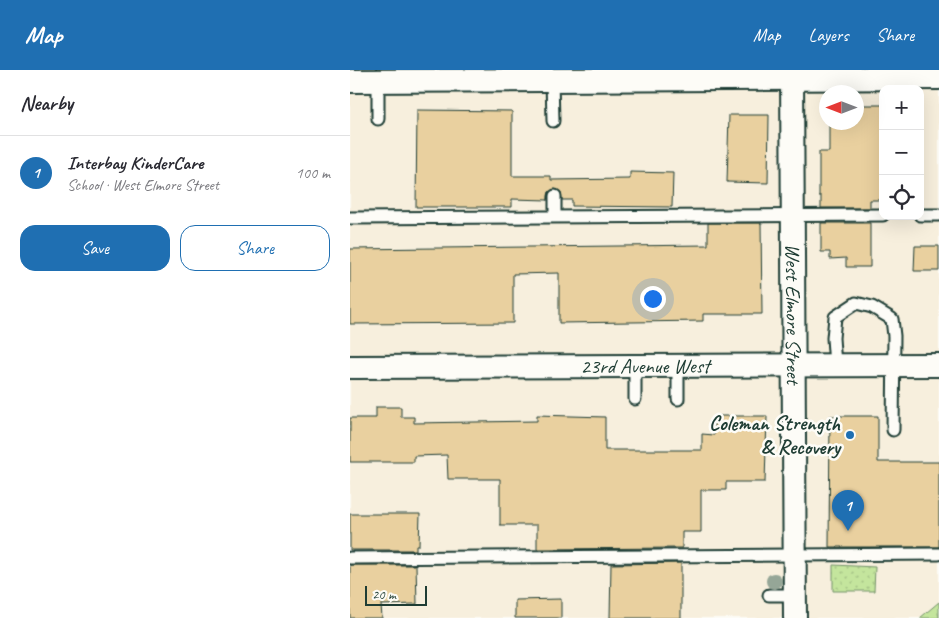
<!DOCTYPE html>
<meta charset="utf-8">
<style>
:root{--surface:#fff;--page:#f7f7f7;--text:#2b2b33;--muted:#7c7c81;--line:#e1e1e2;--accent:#1f6fb2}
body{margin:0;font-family:Caveat,sans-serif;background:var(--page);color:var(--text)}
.controls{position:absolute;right:15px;top:15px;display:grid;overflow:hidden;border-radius:10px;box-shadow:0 5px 20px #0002}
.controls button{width:45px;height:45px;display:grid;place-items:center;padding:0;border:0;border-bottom:1px solid var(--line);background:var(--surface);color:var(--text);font:25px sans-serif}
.compass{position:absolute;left:469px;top:15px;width:45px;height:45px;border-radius:50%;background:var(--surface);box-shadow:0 5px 20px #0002;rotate:270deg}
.scale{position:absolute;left:15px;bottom:12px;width:62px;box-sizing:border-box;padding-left:5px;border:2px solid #1f3d34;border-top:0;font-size:14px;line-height:18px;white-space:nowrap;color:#1f3d34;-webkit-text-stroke:4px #fdfcf7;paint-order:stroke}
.you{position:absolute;left:302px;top:228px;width:18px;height:18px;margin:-12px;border:4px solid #fff;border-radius:50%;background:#1a73e8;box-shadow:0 0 0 8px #1a73e833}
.badge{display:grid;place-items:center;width:32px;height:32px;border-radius:50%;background:var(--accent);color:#fff;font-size:16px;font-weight:700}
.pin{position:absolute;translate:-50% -41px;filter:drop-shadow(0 1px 2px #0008)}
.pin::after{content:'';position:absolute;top:26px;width:18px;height:15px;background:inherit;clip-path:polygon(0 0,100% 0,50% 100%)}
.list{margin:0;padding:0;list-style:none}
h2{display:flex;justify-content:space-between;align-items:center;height:65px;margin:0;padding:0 20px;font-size:21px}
h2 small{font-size:16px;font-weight:400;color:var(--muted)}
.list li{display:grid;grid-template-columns:32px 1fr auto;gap:15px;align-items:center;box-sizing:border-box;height:75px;padding:0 20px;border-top:1px solid var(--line)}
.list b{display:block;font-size:19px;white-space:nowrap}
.list p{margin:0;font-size:16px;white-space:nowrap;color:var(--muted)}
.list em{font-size:16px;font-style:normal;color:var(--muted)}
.actions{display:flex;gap:10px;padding:15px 20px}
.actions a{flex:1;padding:11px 0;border:1px solid var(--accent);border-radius:15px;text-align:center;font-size:18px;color:var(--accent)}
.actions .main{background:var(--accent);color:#fff}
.icon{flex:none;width:28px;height:28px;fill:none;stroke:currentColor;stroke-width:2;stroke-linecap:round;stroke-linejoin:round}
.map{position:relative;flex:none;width:589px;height:548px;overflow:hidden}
header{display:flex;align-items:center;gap:30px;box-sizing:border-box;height:70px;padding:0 25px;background:var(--accent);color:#fff}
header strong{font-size:24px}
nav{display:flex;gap:28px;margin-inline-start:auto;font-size:18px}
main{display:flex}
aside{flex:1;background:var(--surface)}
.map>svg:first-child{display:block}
.built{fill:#f7efdd;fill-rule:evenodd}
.grass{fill:url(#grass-tufts);stroke:#729168}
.park{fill:url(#park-dots);stroke:#729168}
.building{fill:#e9d09f;stroke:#1f3d34}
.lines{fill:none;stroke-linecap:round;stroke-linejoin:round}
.service-casing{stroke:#1f3d34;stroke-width:15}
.minor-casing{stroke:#1f3d34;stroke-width:26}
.service{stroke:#fdfcf7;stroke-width:11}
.minor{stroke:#fdfcf7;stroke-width:22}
.tree{fill:#95a697}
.poi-dot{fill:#1f6fb2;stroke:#fdfcf7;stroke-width:2}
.labels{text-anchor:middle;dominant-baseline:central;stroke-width:5;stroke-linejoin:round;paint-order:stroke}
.street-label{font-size:21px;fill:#1f3d34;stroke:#fdfcf7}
.poi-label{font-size:21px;font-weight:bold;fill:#1f3d34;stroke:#fdfcf7;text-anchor:end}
</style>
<header>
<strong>Map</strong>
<nav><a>Map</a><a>Layers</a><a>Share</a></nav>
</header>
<main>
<aside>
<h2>Nearby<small></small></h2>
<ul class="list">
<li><span class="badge">1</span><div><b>Interbay KinderCare</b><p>School · West Elmore Street</p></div><em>100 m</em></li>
</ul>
<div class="actions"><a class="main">Save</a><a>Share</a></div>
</aside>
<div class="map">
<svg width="589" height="548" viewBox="0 0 589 548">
<defs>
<pattern id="grass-tufts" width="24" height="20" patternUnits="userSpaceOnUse" patternTransform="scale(1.25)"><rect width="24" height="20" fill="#c4e59d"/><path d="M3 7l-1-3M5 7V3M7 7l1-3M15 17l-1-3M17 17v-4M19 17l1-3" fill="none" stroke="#a8c588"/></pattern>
<pattern id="park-dots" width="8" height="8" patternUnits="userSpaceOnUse" patternTransform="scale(1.25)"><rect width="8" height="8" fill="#c4e59d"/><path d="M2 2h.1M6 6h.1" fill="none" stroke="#a8c588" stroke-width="1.8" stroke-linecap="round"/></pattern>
</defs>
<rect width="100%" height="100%" fill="#fdfcf7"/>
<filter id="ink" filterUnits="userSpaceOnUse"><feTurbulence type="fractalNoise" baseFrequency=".02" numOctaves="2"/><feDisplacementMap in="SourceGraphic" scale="10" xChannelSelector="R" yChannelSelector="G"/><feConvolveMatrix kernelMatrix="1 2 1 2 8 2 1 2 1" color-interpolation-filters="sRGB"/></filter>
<g filter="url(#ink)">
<path class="built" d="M0 0H589V548H0ZM533 19H570V146H533ZM477 22H507V52H477Z"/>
<polygon class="grass" points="589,532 589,548 570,548"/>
<polygon class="park" points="483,495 525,497 524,521 483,521"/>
<g class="building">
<polygon points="506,35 533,35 533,130 520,130 520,138 471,138 471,126 469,126 469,82 479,82 479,52 506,52"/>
<polygon points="67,40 162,41 162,106 201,106 201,110 280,109 280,102 323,103 322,137 222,136 222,130 212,130 211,122 205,119 199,122 198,130 162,129 162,137 66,137"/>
<polygon points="379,45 419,45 418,113 377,112"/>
<polygon points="358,153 411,153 412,244 353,244 353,251 209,253 209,203 163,204 163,253 0,254 0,179 358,175"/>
<polygon points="471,153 520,153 520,197 496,197 496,188 480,189 480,182 471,182"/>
<polygon points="565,176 589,176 589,201 564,201"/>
<polygon points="26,337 51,337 51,347 64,347 64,353 187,351 187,345 255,347 255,380 352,380 352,364 364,365 364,346 417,346 415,412 376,412 376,420 351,420 351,462 332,462 332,478 187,479 187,455 150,455 150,409 98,409 97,385 64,386 64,392 0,392 0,348 26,348"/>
<polygon points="480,346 528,346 528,392 589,392 589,477 479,477"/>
<polygon points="0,444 70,444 69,475 66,475 66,480 0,480"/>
<polygon points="331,493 331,548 260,548 261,494"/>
<polygon points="0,495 66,495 67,534 31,535 32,548 0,548"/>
<polygon points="211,529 211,548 165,548 165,530"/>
</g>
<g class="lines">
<defs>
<g id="service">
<polyline points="202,10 203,51"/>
<polyline points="28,49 28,11"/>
<polyline points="205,126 205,146"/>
<polyline points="570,145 589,145"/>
<polyline points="0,148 533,145"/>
<polyline points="485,295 483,268 485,247 506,233 522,237 542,249 544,266 543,360"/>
<polyline points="328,296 328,329"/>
<polyline points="285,329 285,296"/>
<polyline points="0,488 589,484"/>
<polyline points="419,525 445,525"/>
</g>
<g id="minor">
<path id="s1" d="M442 0 445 548"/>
<polyline points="0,11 589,8"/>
<path id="s2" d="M0 297 589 295"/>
</g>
</defs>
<use href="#service" class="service-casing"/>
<use href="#minor" class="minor-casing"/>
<use href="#service" class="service"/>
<use href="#minor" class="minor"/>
</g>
<circle class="tree" cx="424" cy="511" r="8"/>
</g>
<circle class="poi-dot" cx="500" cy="365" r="5"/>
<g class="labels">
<g class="street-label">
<text stroke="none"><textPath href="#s1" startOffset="244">West Elmore Street</textPath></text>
<text stroke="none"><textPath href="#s2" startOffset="295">23rd Avenue West</textPath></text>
</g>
<g class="poi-label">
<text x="490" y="353">Coleman Strength<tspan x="490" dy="24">&amp; Recovery</tspan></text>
</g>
</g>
</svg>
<div class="controls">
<button>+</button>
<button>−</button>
<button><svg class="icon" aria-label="locate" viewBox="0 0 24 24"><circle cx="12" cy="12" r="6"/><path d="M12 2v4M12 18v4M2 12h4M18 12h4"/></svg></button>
</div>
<svg class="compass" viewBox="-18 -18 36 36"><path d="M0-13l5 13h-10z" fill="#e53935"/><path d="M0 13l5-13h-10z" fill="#7c7c81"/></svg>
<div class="scale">20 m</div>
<div class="you"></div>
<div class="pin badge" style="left:498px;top:461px">1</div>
</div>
</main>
